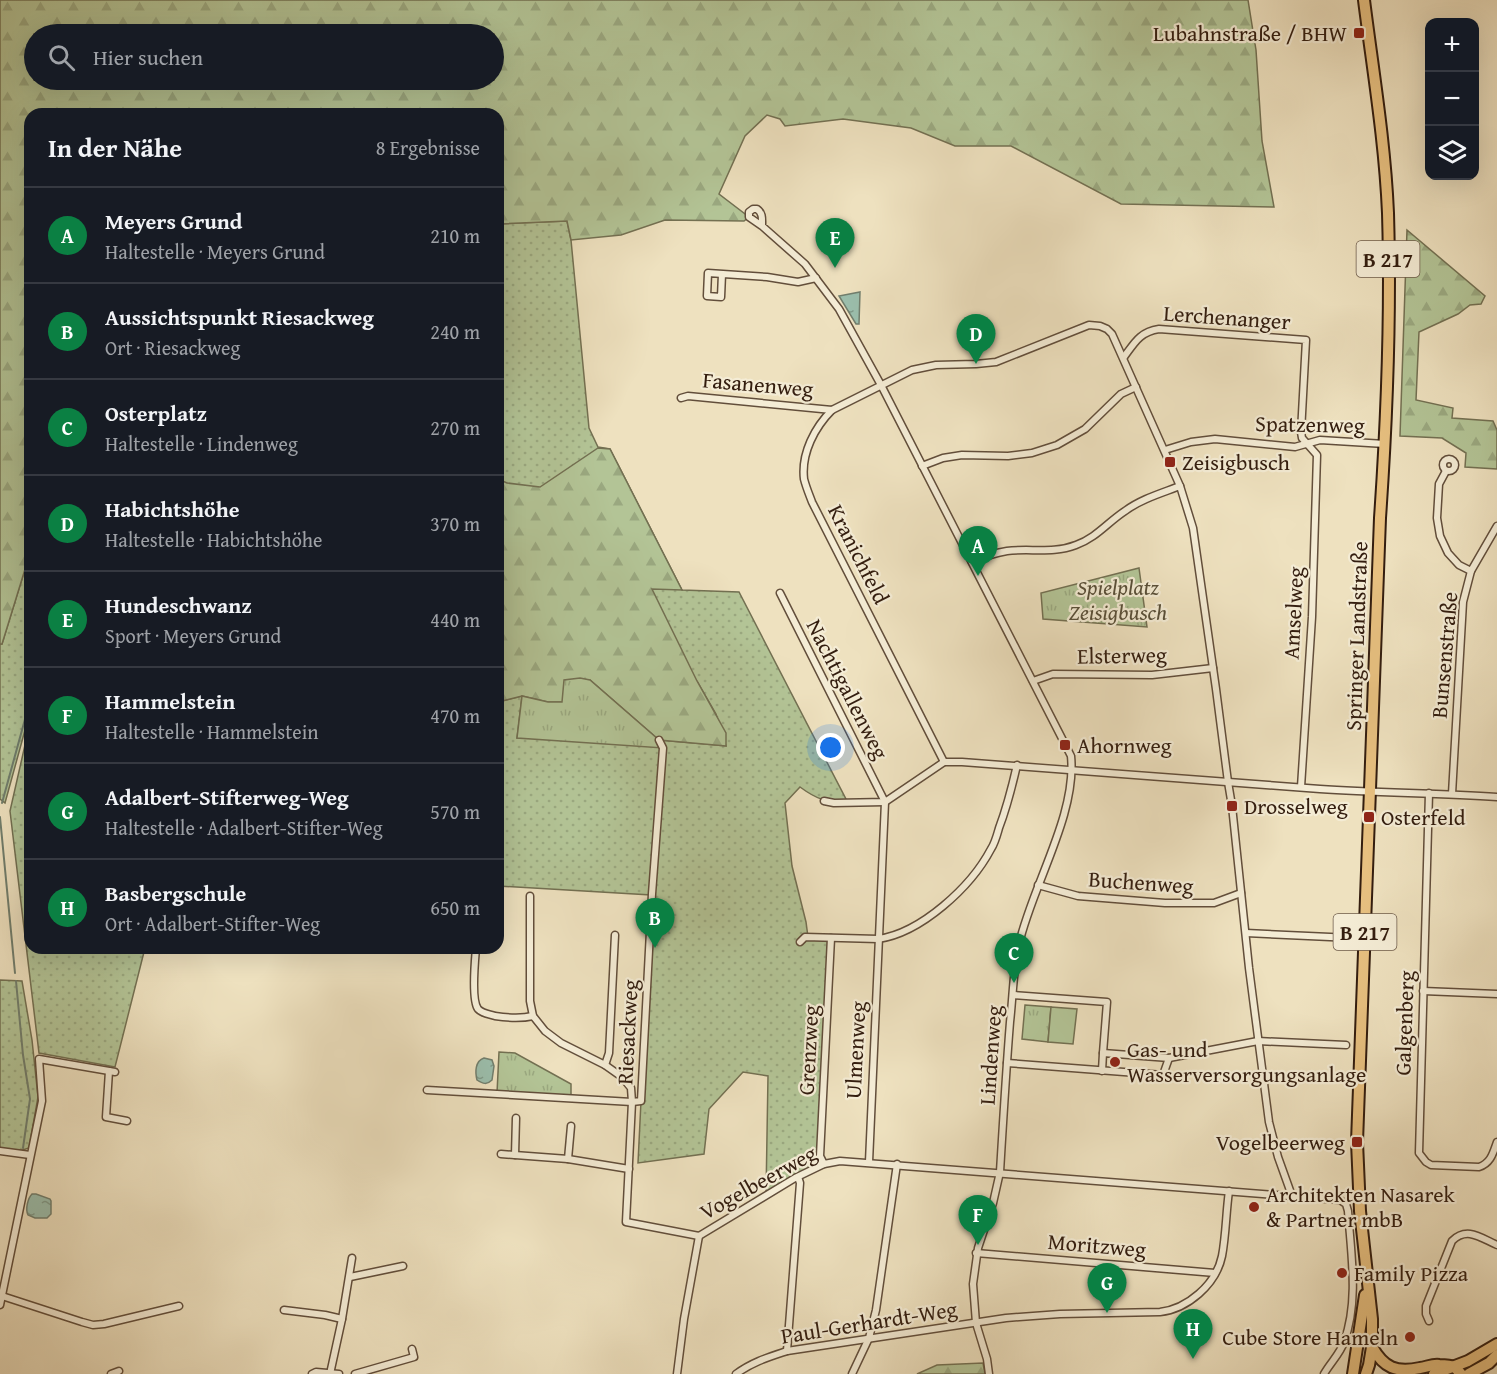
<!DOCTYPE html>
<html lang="de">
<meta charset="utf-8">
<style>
:root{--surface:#171b24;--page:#20242c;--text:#f1f3f6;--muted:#9ea1a6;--line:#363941;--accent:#0b8043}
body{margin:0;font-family:"Gentium Book Plus",serif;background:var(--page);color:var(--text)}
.controls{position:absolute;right:18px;top:18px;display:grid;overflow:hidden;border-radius:12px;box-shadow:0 6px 24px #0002}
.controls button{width:54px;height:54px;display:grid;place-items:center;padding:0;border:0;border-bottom:2px solid var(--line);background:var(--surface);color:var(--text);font:30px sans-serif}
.you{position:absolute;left:831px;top:748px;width:21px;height:21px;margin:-15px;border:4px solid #fff;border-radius:50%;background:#1a73e8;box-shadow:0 0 0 9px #1a73e833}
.badge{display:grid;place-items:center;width:39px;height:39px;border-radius:50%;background:var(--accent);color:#fff;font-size:20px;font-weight:700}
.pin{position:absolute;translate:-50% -50px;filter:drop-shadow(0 2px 3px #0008)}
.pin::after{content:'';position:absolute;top:32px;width:21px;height:18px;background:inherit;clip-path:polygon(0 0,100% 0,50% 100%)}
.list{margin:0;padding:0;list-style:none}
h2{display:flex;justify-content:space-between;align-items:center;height:78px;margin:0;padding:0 24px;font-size:26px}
h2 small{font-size:20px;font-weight:400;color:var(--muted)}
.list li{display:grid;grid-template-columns:39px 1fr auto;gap:18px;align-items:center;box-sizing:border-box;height:96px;padding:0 24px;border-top:2px solid var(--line)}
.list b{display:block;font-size:22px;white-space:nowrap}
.list p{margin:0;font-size:20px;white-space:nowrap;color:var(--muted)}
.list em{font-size:20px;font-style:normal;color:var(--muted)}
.icon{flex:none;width:33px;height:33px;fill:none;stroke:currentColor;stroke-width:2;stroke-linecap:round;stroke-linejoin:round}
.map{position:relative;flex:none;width:1497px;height:1374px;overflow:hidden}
.search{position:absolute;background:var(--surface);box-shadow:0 6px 24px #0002;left:24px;top:24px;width:480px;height:66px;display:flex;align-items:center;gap:15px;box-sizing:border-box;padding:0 21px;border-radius:33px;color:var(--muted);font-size:22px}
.panel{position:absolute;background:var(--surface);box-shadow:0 6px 24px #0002;left:24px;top:108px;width:480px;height:846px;border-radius:18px}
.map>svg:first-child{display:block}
.grass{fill:url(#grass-dots);stroke:#737052;stroke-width:1.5}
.forest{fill:url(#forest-firs);stroke:#737052;stroke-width:1.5;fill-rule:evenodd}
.park{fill:url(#park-tufts);stroke:#737052;stroke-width:1.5}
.pitch{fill:#b3c496;stroke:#737052;stroke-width:1.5}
.water{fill:url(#water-ripples);stroke:#717e6d;stroke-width:1.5}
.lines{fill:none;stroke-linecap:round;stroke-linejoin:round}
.stream{stroke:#717e6d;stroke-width:2}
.minor-casing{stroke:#624e3b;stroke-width:9}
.primary-casing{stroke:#331d0f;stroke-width:14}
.minor{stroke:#f4ecd5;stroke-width:6}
.primary{stroke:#e7c080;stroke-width:10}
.poi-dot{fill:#8f2418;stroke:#f4ecd5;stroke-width:2}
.labels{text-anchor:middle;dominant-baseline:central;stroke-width:4.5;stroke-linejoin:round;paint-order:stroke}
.shield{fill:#f4ecd5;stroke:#6d5b4a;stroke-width:1.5}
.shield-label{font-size:21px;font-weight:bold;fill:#331d0f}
.poi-label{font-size:22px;fill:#331d0f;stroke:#f4ecd5;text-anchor:start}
.street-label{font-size:22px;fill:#331d0f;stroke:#f4ecd5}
.park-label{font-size:22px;font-style:italic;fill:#594f38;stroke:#f4ecd5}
</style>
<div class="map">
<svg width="1497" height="1374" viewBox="0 0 1497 1374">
<defs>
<pattern id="grass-dots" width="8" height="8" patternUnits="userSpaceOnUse" patternTransform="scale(1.5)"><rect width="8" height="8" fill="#b3c496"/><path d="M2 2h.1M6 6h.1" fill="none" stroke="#9aa880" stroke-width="1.8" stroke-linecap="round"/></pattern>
<pattern id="forest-firs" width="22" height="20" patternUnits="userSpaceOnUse" patternTransform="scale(1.5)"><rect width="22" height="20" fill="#b3c496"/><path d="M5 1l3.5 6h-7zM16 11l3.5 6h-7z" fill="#9aa880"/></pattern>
<pattern id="park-tufts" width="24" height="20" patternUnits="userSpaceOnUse" patternTransform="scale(1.5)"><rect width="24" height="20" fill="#b3c496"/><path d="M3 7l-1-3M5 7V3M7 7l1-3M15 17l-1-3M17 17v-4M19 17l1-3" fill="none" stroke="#9aa880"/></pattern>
<pattern id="water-ripples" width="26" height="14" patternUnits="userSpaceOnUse" patternTransform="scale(1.5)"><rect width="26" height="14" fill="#9bbeac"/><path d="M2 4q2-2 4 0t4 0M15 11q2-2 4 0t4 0" fill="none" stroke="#7f9a8a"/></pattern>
</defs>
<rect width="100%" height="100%" fill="#eee1bf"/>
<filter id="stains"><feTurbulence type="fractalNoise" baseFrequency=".00333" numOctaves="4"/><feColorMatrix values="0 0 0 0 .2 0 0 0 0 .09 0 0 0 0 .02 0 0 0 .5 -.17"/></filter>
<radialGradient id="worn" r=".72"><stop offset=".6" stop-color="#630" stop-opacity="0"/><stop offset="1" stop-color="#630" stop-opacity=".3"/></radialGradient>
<g class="grass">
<path d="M567 221 571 240 589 428 598 447 610 449 682 590 739 592 848 803C826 801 819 801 800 787L785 803 792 866 806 922 808 937 831 938 820 1156 824 1164 766 1195 768 1076 743 1072 709 1109 704 1154 638 1163 651 895 498 886V702L522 696 517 738 659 740 726 746 716 714 697 681 498 537V224Z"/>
<polygon points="30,553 30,712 5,803 0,799 0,644 2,644"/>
<polygon points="30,723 30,948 145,948 115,1067 39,1053 10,811"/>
<polygon points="0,980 22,981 32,1040 38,1097 29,1148 13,1153 0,1151"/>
</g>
<g class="forest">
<path d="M0 0H1248L1256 50 1262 141 1274 207 1121 204 1011 146H955L911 128 843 119 785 126 780 119 767 115 745 136 719 194 749 217 744 221 665 220 621 235 571 240 567 221 498 224V114H30V553L2 644H0ZM34 34H494V80H34Z"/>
<polygon points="1407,230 1485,296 1481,304 1470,305 1458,314 1419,332 1416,400 1453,408 1452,418 1493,421 1497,430 1497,469 1465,467 1466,453 1442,438 1400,436"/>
<polygon points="598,448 610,449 682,590 652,589 697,681 726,733 726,746 659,740 590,680 562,702 548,702 522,696 498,702 498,479 507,483 540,487"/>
<polygon points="983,1363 985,1374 917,1374 937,1365"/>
</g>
<g class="park">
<polygon points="1139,568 1147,627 1043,619 1041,593"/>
<polygon points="580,678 590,680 659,740 663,748 517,738 522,696 548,702 562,702 564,680"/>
<polygon points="1025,1005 1051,1007 1048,1042 1022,1039"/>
<polygon points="499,1052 515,1053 571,1084 571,1098 497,1093"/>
</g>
<polygon class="pitch" points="1051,1007 1077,1009 1073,1044 1048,1042"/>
<g class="water">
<polygon points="860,292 859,324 856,324 839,296"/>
<path d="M484 1058 492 1060 494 1066 492 1080C487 1085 483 1084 477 1080 475 1072 475 1061 484 1058Z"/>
<path d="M32 1194H36L50 1199 51 1201V1214L47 1218H35L28 1215C25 1209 28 1198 32 1194Z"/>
</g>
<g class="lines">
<g class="stream">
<polyline points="2,803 30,701"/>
<polyline points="0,817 15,973"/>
<polyline points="16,981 23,1055 30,1099 23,1148"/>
</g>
<defs>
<g id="minor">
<path d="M762 226 749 217V212L753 209H757C763 213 762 219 762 226L805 264 839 309 881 385 1071 756C1077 815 1032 886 1019 944 1013 970 1013 996 1010 1022 1006 1072 1003 1122 1000 1172L993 1203 978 1248 973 1284 976 1323 987 1359 989 1374"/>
<polyline points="722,274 721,297 707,296 708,273 767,277 798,282 816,278"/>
<path d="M1124 357C1135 342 1140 332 1159 329L1306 340 1301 432 1302 438 1317 455 1312 617 1301 787"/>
<polyline points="681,398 688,396 832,410"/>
<polyline points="1165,450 1191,442 1215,439 1295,447 1320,440 1385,444"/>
<circle cx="1449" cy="465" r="6"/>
<polyline points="922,466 943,458 962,455 1008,456 1032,453 1057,445 1085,429 1121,394 1136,387"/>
<polyline points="1446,471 1439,484 1437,518 1440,536 1448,553 1459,565 1471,571"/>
<path d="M972 562C983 557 995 553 1007 551 1030 548 1053 554 1076 545 1096 538 1108 522 1125 511 1141 499 1162 493 1180 486"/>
<polyline points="780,593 885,802 869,1162"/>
<polyline points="1033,681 1053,674 1152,675 1213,668"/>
<path d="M944 762 812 502C809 494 806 487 804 479 801 453 815 427 832 410L912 370 936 365 976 364 996 362 1089 325 1100 326 1107 329 1112 334 1180 486 1193 528 1216 689 1228 782 1232 806 1249 968 1269 1122 1278 1157 1292 1196"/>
<path d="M1429 793 1419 1153 1426 1162 1431 1165 1479 1167C1491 1163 1493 1153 1497 1142"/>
<polyline points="1452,794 1463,602 1471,571 1497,526"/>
<path d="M824 801 834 803 885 802 944 762H962C1081 770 1200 781 1320 789 1379 793 1438 793 1497 797"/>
<polyline points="1038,885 1078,896 1165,903 1214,903 1241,893"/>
<path d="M530 896V1001L533 1016 545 1031 561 1043 605 1065 622 1077 631 1088 632 1102 626 1222 699 1236 795 1178 824 1164 840 1161 1340 1200 1346 1204 1348 1211C1351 1254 1359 1301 1344 1342 1340 1354 1330 1363 1324 1374"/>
<polyline points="1246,933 1352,938"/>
<path d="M800 942 805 937 878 939C921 933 971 887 991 849 995 843 997 835 999 828 1007 807 1012 787 1017 765"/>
<path d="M476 948C475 960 471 1000 478 1009 483 1014 489 1014 495 1016 508 1018 520 1019 533 1016"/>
<polyline points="1423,991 1497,994"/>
<polyline points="1013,995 1107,1002 1103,1053"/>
<polyline points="1007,1063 1163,1075 1169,1058"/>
<polyline points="605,1065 609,1053 615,935"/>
<polyline points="109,1071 106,1117 127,1121"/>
<polyline points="1102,1071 1103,1053 1169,1058 1258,1041 1346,1045"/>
<polyline points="427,1090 632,1102 641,1101 652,894 663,748 659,740"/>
<polyline points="0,1151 30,1155"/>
<polyline points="501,1154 568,1159 629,1169"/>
<polyline points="515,1155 516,1118"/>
<polyline points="568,1159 571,1126"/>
<polyline points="824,1164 820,1156 831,938"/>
<polyline points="976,1253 1215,1273"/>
<polyline points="350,1277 403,1266"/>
<polyline points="2,1296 82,1322 93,1325 104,1324 179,1306"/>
<polyline points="0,1305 42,1101 39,1059 115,1072"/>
<polyline points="284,1310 325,1315 342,1319"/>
<path d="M1429 1321 1426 1314V1306L1452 1241C1467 1226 1481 1238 1497 1245"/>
<polyline points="787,1351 800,1183 798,1177"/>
<polyline points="111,1374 119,1371"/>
<polyline points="312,1374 316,1372 339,1374"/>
<polyline points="330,1374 342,1319 352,1258"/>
<polyline points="355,1374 414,1357 412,1349"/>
<polyline points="677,1374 684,1319 699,1236"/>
<path d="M736 1374C752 1362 769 1357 787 1351L1006 1318 1060 1314 1160 1312C1187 1309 1216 1285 1222 1256 1226 1235 1226 1212 1229 1191"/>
<polyline points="852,1374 869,1338 876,1310 897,1164"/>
</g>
<g id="primary">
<path d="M1364 0C1373 71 1385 142 1388 213 1391 314 1387 417 1380 518L1357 1142 1360 1211 1372 1319V1347L1369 1365 1366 1374"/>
<path d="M1372 1347C1384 1368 1396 1373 1420 1368 1427 1367 1433 1364 1439 1365 1444 1365 1450 1365 1454 1367 1457 1369 1459 1372 1461 1374"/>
<polyline points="1353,1374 1365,1295"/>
<polyline points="1434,1374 1468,1361 1497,1344"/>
<polyline points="1469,1374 1489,1363 1497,1355"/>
</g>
</defs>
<use href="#minor" class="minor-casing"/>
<use href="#primary" class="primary-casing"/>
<use href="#minor" class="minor"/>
<use href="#primary" class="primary"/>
</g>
<g class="poi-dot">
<rect x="1353" y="27" width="12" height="12" rx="3"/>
<rect x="1164" y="456" width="12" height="12" rx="3"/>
<rect x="1059" y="739" width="12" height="12" rx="3"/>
<rect x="1226" y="800" width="12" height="12" rx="3"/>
<rect x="1363" y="811" width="12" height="12" rx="3"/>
<circle cx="1115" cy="1062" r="6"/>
<rect x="1351" y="1136" width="12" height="12" rx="3"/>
<circle cx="1254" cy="1207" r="6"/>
<circle cx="1342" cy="1273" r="6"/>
<circle cx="1410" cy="1337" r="6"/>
</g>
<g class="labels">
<g class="shield">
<rect x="1356.5" y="241" width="63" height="36" rx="4.5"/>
<rect x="1333.5" y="914" width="63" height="36" rx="4.5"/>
</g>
<g class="shield-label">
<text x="1388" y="259">B 217</text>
<text x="1365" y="932">B 217</text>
</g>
<g class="poi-label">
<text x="1347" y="33" text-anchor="end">Lubahnstraße / BHW</text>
<text x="1182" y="462">Zeisigbusch</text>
<text x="1077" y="745">Ahornweg</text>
<text x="1244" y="806">Drosselweg</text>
<text x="1381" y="817">Osterfeld</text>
<text x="1127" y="1049">Gas- und<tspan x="1127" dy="25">Wasserversorgungsanlage</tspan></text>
<text x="1345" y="1142" text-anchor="end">Vogelbeerweg</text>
<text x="1266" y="1194">Architekten Nasarek<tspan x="1266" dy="25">&amp; Partner mbB</tspan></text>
<text x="1354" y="1273">Family Pizza</text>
<text x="1398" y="1337" text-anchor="end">Cube Store Hameln</text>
</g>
<g class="street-label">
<text transform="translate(1227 317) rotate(4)">Lerchenanger</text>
<text transform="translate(758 384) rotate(5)">Fasanenweg</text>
<text transform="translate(1310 424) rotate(1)">Spatzenweg</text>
<text transform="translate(859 554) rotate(63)">Kranichfeld</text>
<text transform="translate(1293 613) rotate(-87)">Amselweg</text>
<text transform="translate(1356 636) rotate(-88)">Springer Landstraße</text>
<text transform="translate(1122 655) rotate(-1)">Elsterweg</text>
<text transform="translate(1444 655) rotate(-85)">Bunsenstraße</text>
<text transform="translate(848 689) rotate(63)">Nachtigallenweg</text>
<text transform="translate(1141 882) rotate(4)">Buchenweg</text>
<text transform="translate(1404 1023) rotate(-88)">Galgenberg</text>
<text transform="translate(627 1032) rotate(-87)">Riesackweg</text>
<text transform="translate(808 1050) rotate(-87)">Grenzweg</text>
<text transform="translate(855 1050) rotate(-87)">Ulmenweg</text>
<text transform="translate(990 1055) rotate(-86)">Lindenweg</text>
<text transform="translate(758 1182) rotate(-29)">Vogelbeerweg</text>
<text transform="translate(1097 1245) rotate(5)">Moritzweg</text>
<text transform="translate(869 1322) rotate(-9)">Paul-Gerhardt-Weg</text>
</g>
<g class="park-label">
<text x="1118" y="587">Spielplatz<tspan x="1118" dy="25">Zeisigbusch</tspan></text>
</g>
</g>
<rect width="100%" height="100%" filter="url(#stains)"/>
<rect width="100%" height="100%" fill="url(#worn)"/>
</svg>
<div class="controls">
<button>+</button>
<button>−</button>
<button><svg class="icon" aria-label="layers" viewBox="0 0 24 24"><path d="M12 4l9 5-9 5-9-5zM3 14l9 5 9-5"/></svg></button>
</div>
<div class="you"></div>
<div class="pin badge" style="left:978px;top:576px">A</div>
<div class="pin badge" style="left:655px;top:948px">B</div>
<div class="pin badge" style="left:1014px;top:983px">C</div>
<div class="pin badge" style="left:976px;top:364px">D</div>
<div class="pin badge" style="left:835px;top:268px">E</div>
<div class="pin badge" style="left:978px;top:1245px">F</div>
<div class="pin badge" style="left:1107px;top:1313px">G</div>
<div class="pin badge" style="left:1193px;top:1359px">H</div>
<div class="search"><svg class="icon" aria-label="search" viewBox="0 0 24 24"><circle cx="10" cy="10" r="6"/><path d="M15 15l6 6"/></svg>Hier suchen</div>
<section class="panel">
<h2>In der Nähe<small>8 Ergebnisse</small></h2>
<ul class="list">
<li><span class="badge">A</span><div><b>Meyers Grund</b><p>Haltestelle · Meyers Grund</p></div><em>210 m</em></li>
<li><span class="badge">B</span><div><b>Aussichtspunkt Riesackweg</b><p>Ort · Riesackweg</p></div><em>240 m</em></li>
<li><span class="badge">C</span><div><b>Osterplatz</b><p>Haltestelle · Lindenweg</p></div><em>270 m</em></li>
<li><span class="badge">D</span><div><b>Habichtshöhe</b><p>Haltestelle · Habichtshöhe</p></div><em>370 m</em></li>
<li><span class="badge">E</span><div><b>Hundeschwanz</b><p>Sport · Meyers Grund</p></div><em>440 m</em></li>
<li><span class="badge">F</span><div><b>Hammelstein</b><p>Haltestelle · Hammelstein</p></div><em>470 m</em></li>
<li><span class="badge">G</span><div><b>Adalbert-Stifterweg-Weg</b><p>Haltestelle · Adalbert-Stifter-Weg</p></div><em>570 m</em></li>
<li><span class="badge">H</span><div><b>Basbergschule</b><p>Ort · Adalbert-Stifter-Weg</p></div><em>650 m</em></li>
</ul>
</section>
</div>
